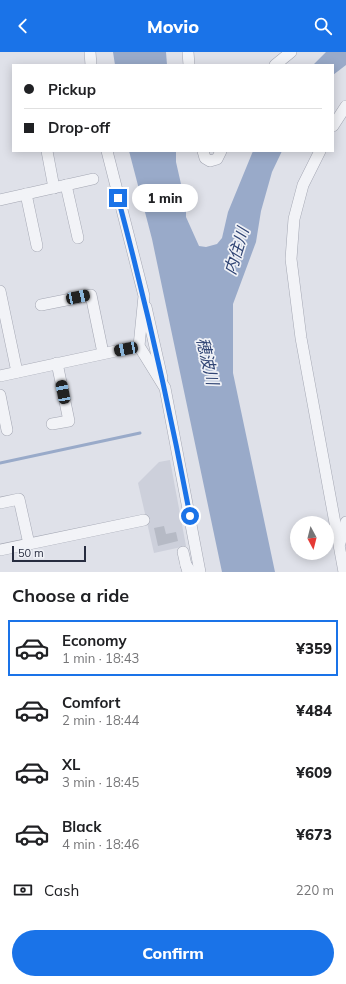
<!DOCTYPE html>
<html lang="en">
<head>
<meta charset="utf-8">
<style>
  :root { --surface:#fff; --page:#f2f2f2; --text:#202124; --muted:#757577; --line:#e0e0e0; --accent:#1a73e8 }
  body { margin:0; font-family:Mulish,"Noto Sans JP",sans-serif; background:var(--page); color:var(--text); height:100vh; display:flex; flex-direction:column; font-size:15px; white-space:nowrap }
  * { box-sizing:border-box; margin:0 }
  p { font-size:13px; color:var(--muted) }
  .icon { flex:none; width:22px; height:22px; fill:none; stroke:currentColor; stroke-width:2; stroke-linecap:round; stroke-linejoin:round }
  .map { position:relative; height:520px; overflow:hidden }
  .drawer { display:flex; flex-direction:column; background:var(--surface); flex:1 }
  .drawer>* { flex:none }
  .guide { position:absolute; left:12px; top:12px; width:322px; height:88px; border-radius:0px; box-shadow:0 2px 10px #0003; display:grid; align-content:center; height:88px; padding:0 12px; background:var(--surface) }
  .needle { width:26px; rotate:173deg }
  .fabs { position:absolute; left:290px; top:464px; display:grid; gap:8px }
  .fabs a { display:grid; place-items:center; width:44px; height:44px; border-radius:50%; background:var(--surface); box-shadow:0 2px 10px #0003; font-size:20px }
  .scale { position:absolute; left:12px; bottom:10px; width:74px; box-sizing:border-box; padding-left:4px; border:2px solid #282d40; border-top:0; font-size:11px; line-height:14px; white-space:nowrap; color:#282d40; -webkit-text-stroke:3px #eff1f6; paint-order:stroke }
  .end { position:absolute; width:18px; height:18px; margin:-9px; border:5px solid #1a73e8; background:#fff; box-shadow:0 0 0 2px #fff }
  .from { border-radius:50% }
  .bubble { position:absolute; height:28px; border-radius:14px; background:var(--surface); box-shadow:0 2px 10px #0003; font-size:13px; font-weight:800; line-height:28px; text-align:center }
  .car { position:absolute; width:12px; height:24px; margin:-12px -6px; border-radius:5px; box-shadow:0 0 3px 1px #0007; background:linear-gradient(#222 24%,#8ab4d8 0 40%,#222 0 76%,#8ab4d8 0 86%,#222 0) }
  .guide b { display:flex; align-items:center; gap:14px; height:38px; font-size:15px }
  .guide b+b { border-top:1px solid var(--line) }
  .guide i { width:10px; height:10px; background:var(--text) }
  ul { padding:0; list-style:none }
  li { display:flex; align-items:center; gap:12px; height:56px; margin:0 8px 6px; padding:0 4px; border:2px solid transparent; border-radius:0px }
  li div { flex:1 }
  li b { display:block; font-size:15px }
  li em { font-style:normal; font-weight:800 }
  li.selected { border-color:var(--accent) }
  li>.icon { width:36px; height:36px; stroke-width:1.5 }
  h2 { padding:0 12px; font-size:18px; line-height:48px }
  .pay { display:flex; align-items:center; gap:10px; height:44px; padding:0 12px; font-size:15px }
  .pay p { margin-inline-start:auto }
  .primary-button { display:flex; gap:8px; margin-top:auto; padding:8px 12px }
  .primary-button a { flex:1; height:46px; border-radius:24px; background:var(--accent); color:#fff; font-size:16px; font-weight:800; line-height:46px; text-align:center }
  header { display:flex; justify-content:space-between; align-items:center; height:52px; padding:0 12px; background:var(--accent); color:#fff; font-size:18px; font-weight:800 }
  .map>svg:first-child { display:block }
</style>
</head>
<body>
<header><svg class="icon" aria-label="back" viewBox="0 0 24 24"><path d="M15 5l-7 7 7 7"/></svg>Movio<svg class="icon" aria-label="search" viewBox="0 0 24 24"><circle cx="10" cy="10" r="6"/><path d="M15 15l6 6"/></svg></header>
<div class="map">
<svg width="346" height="520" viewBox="0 0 346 520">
  <rect width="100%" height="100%" fill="#dfe1e9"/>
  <!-- built -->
  <polygon fill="#cdd0db" points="170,408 186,494 154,501 138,431 159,410"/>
  <!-- water -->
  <g fill="#99aac9">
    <polygon points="113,0 166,0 167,13 115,13"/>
    <polygon points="326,0 346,0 346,13 333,23 333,13 313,13"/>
    <polygon points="129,99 176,99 176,110 186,154 186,165 199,194 206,195 217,192 222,186 228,160 253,99 282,99 272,120 261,159 256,190 233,252 233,321 275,520 222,520 152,187"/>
  </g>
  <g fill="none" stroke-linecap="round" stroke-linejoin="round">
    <!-- stream -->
    <polyline stroke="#99aac9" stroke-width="3" points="0,411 140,381"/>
  </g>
  <!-- building -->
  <polygon fill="#b6bac5" points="164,474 166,482 176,480 178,489 158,494 154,476"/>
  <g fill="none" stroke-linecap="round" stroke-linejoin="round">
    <defs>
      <g id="minor">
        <polyline points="90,0 91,13"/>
        <polyline points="188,0 189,13"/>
        <polyline points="275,13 291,0"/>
        <polyline points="333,74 346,54"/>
        <polyline points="47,99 54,136"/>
        <polyline points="107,99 144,244 139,294 165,336 200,520"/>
        <polyline points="203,99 205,106 210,109 217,107 221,99"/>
        <polyline points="320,99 303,133 294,167 291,207 301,286 344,520"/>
        <polyline points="66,133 78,186"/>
        <polyline points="26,142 37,194"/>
        <polyline points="0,148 93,127"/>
        <polyline points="0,239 17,320"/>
        <polyline points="41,253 91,243 103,301"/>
        <polyline points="146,255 162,326"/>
        <polyline points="0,324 139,294"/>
        <polyline points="0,343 7,378"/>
        <polyline points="52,372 69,369 57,311"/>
        <polyline points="0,451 19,447 29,492"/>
        <polyline points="340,491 346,470"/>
        <polyline points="0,498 144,468"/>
        <polyline points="183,500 186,513"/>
        <polyline points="188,520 186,513 191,520"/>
      </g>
    </defs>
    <!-- minor casing -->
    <use href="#minor" stroke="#a4a7b3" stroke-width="12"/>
    <!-- minor -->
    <use href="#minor" stroke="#f2f3f7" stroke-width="11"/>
  </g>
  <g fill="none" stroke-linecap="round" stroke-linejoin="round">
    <!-- route -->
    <path stroke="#1a73e8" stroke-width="5" d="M118 146C146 251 170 357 190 464"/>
  </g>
  <g text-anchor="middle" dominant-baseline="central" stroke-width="3.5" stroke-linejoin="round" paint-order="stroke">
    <!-- water labels -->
    <g font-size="16" font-style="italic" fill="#314574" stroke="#eff1f6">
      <text transform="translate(236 199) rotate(-73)">内住川</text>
      <text transform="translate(208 309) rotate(77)">穂波川</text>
    </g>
  </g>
</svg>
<div class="fabs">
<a><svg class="needle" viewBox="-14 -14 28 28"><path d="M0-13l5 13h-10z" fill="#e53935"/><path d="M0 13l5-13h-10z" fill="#757577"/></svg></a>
</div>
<div class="scale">50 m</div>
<i class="end from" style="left:190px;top:464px"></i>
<i class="end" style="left:118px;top:146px"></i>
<div class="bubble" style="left:132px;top:132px;width:66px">1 min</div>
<i class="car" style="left:78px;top:245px;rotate:78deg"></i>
<i class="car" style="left:126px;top:297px;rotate:259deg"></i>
<i class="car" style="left:63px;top:340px;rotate:349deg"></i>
<div class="guide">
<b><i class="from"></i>Pickup</b>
<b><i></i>Drop-off</b>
</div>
</div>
<section class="drawer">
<h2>Choose a ride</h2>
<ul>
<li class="selected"><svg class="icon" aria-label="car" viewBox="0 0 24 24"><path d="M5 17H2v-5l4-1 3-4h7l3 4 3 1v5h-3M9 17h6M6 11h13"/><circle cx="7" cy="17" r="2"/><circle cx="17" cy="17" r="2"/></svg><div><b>Economy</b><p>1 min · 18:43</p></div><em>¥359</em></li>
<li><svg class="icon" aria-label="car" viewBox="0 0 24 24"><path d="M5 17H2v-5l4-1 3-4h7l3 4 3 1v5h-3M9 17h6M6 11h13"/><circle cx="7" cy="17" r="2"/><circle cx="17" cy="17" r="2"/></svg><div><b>Comfort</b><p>2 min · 18:44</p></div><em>¥484</em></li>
<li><svg class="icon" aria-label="car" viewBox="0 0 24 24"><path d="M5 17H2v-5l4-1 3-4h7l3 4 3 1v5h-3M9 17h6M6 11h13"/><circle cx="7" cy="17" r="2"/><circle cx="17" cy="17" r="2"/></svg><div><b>XL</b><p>3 min · 18:45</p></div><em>¥609</em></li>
<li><svg class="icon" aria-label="car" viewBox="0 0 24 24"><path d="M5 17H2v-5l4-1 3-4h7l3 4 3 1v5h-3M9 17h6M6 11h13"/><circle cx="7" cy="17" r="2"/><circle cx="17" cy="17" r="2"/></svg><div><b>Black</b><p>4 min · 18:46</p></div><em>¥673</em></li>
</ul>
<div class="pay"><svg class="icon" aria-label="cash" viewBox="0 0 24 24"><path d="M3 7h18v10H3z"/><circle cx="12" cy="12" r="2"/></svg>Cash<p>220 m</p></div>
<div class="primary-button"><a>Confirm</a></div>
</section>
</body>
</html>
